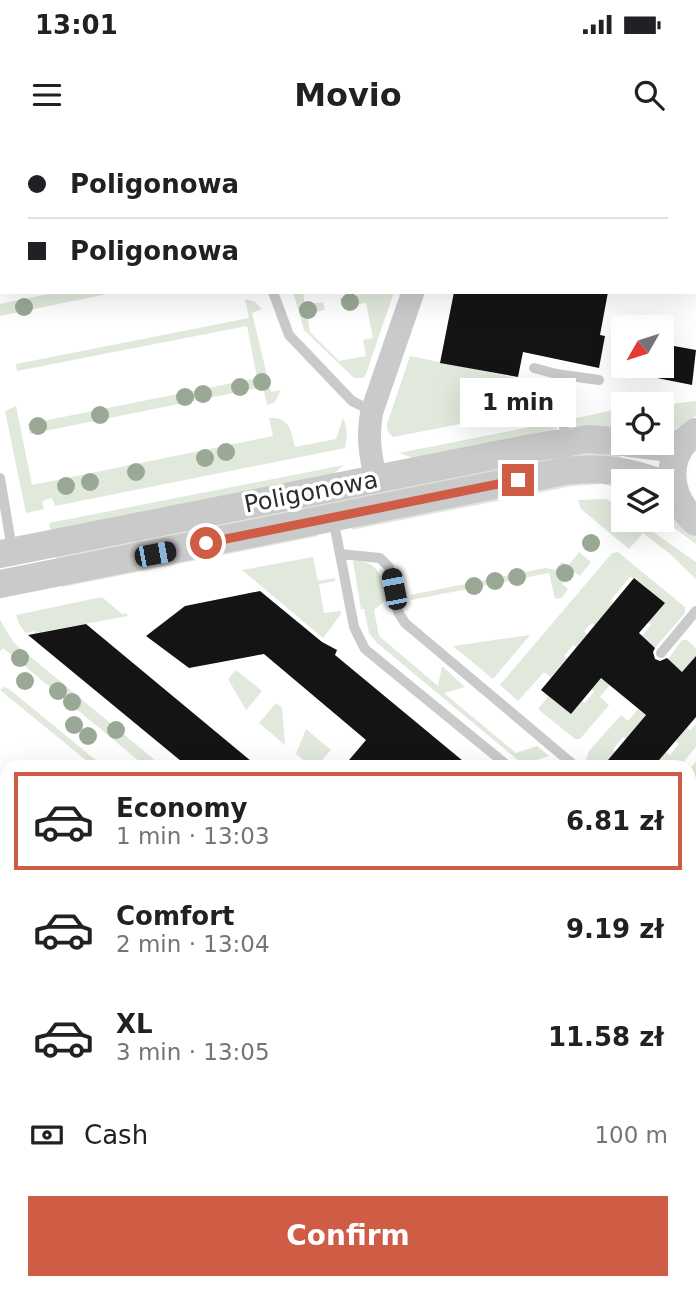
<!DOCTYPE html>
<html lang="en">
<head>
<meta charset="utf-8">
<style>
  :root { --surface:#fff; --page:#f2f2f2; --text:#202124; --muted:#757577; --line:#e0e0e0; --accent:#cf5c44 }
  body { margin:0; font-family:"DejaVu Sans",sans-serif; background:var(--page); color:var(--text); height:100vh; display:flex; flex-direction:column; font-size:26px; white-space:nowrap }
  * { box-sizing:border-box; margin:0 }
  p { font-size:23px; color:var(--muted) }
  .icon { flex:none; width:38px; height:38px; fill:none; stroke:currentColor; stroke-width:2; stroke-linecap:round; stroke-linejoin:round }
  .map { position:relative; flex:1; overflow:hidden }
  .drawer { position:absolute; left:0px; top:620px; width:696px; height:530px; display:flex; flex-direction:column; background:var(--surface); border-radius:21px 21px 0 0; box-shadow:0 7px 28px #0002 }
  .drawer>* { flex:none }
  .top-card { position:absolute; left:0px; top:0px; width:696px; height:154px; box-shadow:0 7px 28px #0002; display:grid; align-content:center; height:154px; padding:0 28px; background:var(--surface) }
  .needle { width:46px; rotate:231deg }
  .controls { position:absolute; left:611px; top:175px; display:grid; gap:14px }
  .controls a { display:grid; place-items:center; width:63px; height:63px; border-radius:0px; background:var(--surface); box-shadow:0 7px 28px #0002; font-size:35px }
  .end { position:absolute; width:32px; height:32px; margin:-16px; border:9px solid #cf5c44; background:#fff; box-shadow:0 0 0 4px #fff }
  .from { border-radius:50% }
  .bubble { position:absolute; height:49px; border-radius:0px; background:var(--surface); box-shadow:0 7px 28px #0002; font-size:23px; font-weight:600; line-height:49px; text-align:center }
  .car { position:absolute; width:21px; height:42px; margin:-21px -10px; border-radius:9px; box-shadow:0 0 5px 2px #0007; background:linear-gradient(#222 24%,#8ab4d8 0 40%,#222 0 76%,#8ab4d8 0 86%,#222 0) }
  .top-card b { display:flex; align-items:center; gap:24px; height:66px; font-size:26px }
  .top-card b+b { border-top:2px solid var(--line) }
  .top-card i { width:18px; height:18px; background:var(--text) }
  ul { padding:12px 0 0; list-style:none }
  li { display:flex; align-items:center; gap:21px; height:98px; margin:0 14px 10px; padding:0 14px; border:4px solid transparent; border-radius:0px }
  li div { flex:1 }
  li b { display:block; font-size:26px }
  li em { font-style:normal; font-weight:600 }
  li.current { border-color:var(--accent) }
  li>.icon { width:63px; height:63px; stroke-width:1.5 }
  .pay { display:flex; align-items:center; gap:18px; height:77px; padding:0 28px; font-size:26px }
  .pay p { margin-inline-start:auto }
  .primary-button { display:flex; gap:14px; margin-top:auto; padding:14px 28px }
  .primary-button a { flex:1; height:80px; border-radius:0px; background:var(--accent); color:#fff; font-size:28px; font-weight:600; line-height:80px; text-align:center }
  .status { display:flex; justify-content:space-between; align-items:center; height:49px; padding:0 35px; background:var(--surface); direction:ltr }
  .status svg { height:19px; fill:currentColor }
  header { display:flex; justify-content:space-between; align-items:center; height:91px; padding:0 28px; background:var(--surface); font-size:32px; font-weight:600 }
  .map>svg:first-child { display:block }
</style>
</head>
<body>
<div class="status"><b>13:01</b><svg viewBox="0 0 49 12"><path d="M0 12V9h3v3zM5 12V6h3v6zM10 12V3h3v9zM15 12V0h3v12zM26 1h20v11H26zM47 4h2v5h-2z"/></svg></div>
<header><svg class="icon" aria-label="menu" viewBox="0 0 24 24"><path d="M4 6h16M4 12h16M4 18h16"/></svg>Movio<svg class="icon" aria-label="search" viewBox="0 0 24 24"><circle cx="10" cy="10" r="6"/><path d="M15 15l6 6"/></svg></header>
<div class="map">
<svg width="696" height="1149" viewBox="0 0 696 1149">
  <rect width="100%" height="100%" fill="#fff"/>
  <!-- green -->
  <g fill="#e0e9dc">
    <polygon points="57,152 117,152 0,176 0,164"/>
    <polygon points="293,152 303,152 305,165 323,162 325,170 307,174 310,192 339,221 366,216 363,200 373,198 366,163 342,167 340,158 372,152 394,152 366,234 363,238 354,238 304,190"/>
    <polygon points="245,159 255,162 262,169 252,173 271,252 281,250 275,262 267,265 263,247 30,294 28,284 257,238 247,186 17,231 16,224 249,178"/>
    <polygon points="410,216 546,244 542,268 393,297 388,292 387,284"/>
    <polygon points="696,261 696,276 675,290 662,295 662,265"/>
    <path d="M16 266 32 345 273 296 269 278C290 277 291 290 295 307L336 299 343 278C348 288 347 298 345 308L55 366 52 358 42 361 44 369 26 373 5 271Z"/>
    <polygon points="623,268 623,289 575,288 569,283 572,279"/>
    <polygon points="556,282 558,286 555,291 413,318 399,313"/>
    <polygon points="621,312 620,320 57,422 55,414 562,313"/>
    <polygon points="344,325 333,334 51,392 49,383"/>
    <polygon points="615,342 615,347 602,344 573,346 351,390 355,386 568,343"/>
    <polygon points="607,359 623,370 623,380 636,380 696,422 696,439 669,413 643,393 629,409 581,369 578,360"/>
    <polygon points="662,362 678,384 696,397 696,404 662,379"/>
    <polygon points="314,394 319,396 62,447 62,444"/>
    <polygon points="579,412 591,422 580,436 573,431 562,444 568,449 562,458 555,459 549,433 411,460 410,455 545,428 555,430 562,422 568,426"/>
    <polygon points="618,412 685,467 685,473 655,508 641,497 651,485 648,482 665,463 635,438 630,437 610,461 613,464 595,485 592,483 584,491 587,494 577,507 573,505 564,516 567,519 551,537 544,532 518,561 500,545 612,413"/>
    <polygon points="313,417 318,441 335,438 335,441 319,444 324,473 341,471 341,474 323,498 242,430"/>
    <path d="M353 421C379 420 383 438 387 459L374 470 379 496 438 546 442 526 465 547 444 553 516 613 537 606 549 616 528 623 531 626H525L377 503 369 493 364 469H361Z"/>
    <polygon points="102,457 122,474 126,473 128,476 35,493 35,491 26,493 19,484 16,475"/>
    <polygon points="0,480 14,503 162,626 145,626 3,508 0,511"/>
    <polygon points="530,495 493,539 453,506"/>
    <polygon points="682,500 687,500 696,508 696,520 693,519 683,532 679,529 669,541 668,519"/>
    <polygon points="236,530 262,551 246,570 228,539"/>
    <polygon points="601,537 610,545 600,557 609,565 580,599 575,599 538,569 549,556 571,574 582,561 585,563 594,552 592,549"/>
    <polygon points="4,547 9,549 103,626 93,626 0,550"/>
    <polygon points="276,563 282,568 285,605 259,583"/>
    <polygon points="638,569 646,575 626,599 623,597 613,609 616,612 603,626 595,626 586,619 589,611 621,575 628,581"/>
    <polygon points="696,584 696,607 680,626 654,626 666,612 670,615 679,604 676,601 687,588 691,590"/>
    <polygon points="306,589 331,610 317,626 311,626 296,614"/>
    <polygon points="696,621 696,666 690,668 690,629"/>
    <polygon points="696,697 696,731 690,726 690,699"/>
    <polygon points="696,746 696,795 690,789 690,754"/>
    <polygon points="690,949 696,954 696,1004 690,998"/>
    <polygon points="696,1026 696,1076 694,1078 690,1073 690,1034"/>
    <polygon points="0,1088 7,1094 7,1124 0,1119"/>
    <polygon points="29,1143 65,1143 70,1149 37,1149"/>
    <polygon points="500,1143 539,1143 534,1149 495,1149"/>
  </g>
  <!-- building -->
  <g fill="#141414">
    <polygon points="454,152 608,152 600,195 605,196 599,228 523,212 518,237 440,223"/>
    <polygon points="663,204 696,210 692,245 657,238 659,226 662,226"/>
    <polygon points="634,438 665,463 639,493 655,508 653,512 655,519 660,521 667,518 682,532 696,516 696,577 654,626 603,626 646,575 601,538 571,574 541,550"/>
    <polygon points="260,451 322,502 337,510 335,515 469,626 344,626 366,600 264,514 189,528 146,496 185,466"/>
    <polygon points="86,484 257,626 187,626 28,495"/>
  </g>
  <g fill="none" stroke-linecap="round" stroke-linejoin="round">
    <!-- service -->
    <g stroke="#cacaca" stroke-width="10">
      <polyline points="241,0 241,2"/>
      <polyline points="0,149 2,149"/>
      <polyline points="273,152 289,195 352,261 372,271"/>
      <polyline points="534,228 556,234"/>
      <polyline points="566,300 556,234 599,240"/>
      <polyline points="0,338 12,409"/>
      <polyline points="333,378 340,414 380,418 389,427 398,472 405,483 575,626"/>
      <polyline points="340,414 354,487 365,509 508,626"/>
      <polyline points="661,513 696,471"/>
      <polyline points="690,678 696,676"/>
      <polyline points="690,824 696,829"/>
      <polyline points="311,1143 319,1149"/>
    </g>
    <!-- minor -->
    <g stroke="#cacaca" stroke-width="23">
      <polyline points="463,2 464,0"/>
      <path d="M376 339C370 315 367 296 372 271L413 152"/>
    </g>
    <!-- tertiary -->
    <g stroke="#cacaca" stroke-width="28">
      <path d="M696 292C662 314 667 358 696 382"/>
      <polyline points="629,303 663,307 684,302"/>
      <polyline points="0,414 537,307 589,299 623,302"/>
      <path d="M0 444 565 331C599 327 623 330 655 341"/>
    </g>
    <!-- primary -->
    <g stroke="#a5a5a5" stroke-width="35">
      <polyline points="0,1013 7,1019"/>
      <polyline points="0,1069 7,1075"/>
      <polyline points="89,1143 97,1149"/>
      <polyline points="157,1143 165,1149"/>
    </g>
  </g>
  <!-- trees -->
  <g fill="#9aa996">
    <circle cx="350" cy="162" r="9"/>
    <circle cx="24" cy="167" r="9"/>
    <circle cx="308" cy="170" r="9"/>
    <circle cx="262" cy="242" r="9"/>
    <circle cx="240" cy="247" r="9"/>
    <circle cx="203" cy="254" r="9"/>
    <circle cx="185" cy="257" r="9"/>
    <circle cx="100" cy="275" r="9"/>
    <circle cx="38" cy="286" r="9"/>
    <circle cx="226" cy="312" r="9"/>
    <circle cx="205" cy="318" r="9"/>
    <circle cx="136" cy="332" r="9"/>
    <circle cx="90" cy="342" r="9"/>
    <circle cx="66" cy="346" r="9"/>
    <circle cx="591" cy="403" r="9"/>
    <circle cx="565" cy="433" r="9"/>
    <circle cx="517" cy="437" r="9"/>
    <circle cx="495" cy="441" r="9"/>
    <circle cx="474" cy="446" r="9"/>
    <circle cx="20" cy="518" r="9"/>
    <circle cx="25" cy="541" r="9"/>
    <circle cx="58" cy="551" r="9"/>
    <circle cx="72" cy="562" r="9"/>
    <circle cx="74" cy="585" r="9"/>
    <circle cx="116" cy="590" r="9"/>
    <circle cx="88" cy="596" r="9"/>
  </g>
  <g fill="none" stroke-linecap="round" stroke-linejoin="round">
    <!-- route -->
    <polyline stroke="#cf5c44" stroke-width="9" points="206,403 518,340"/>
  </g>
  <g text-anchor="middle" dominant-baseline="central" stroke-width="7" stroke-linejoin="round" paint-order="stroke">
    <!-- street labels -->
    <g font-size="24" fill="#2d2d2d" stroke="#fff">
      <text transform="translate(311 352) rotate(-11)">Poligonowa</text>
    </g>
  </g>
</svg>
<div class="controls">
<a><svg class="needle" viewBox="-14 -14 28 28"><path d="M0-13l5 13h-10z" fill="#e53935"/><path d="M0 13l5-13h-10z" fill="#757577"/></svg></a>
<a><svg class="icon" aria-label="locate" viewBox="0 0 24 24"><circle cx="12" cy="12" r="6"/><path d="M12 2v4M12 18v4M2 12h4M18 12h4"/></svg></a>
<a><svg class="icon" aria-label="layers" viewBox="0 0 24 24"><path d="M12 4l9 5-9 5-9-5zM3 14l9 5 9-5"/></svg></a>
</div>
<i class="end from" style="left:206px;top:403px"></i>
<i class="end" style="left:518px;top:340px"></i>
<div class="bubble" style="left:460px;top:238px;width:116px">1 min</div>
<i class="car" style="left:155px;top:414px;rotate:79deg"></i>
<i class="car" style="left:394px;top:449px;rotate:349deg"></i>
<div class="top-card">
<b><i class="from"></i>Poligonowa</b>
<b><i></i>Poligonowa</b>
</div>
<section class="drawer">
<ul>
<li class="current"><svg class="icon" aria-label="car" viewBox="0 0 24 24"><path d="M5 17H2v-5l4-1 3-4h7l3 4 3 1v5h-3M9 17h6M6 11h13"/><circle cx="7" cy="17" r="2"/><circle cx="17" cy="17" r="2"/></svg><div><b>Economy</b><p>1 min · 13:03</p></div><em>6.81 zł</em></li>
<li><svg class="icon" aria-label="car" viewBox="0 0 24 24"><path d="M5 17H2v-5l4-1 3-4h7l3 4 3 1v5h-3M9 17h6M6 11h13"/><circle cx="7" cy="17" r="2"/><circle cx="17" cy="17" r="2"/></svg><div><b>Comfort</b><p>2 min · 13:04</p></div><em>9.19 zł</em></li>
<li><svg class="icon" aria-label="car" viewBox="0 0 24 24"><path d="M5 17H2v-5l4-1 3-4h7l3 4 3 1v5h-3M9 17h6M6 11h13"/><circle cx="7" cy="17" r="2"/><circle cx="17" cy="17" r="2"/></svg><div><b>XL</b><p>3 min · 13:05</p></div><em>11.58 zł</em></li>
</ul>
<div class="pay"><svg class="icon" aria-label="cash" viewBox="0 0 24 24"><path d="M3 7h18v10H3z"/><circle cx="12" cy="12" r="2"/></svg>Cash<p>100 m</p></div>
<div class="primary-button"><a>Confirm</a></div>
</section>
</div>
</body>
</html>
